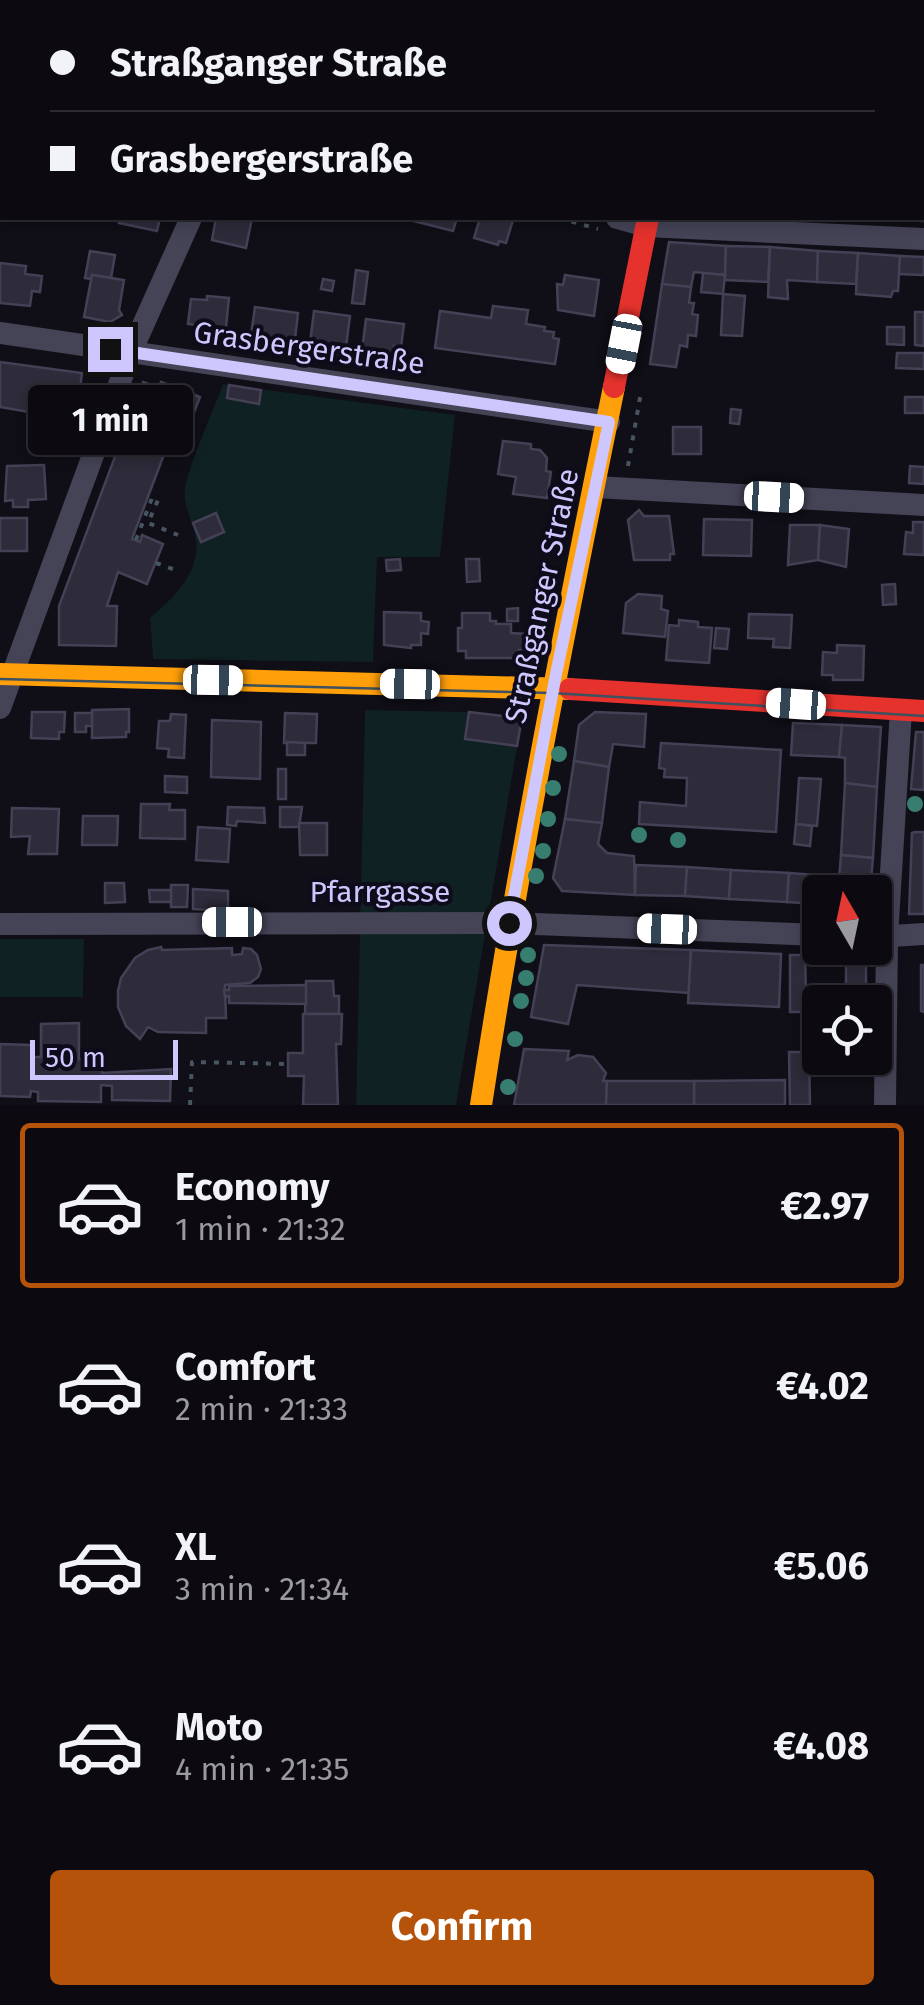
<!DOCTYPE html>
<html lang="en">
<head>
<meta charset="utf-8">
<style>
  :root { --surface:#0c0a10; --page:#1a181e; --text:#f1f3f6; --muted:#9a9a9f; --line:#2c2b30; --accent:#b45309 }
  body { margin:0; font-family:"Fira Sans",sans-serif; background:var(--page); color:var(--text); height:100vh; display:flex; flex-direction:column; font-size:38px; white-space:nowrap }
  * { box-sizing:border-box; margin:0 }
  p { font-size:32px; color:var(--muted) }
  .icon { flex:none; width:55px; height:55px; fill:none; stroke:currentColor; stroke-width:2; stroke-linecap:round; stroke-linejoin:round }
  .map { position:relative; height:1105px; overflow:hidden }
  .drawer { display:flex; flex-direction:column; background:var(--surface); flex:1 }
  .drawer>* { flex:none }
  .hud { position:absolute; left:0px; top:0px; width:925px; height:220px; box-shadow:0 5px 15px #0003,0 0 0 2px var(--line); display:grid; align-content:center; height:220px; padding:0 50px; background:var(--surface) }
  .needle { width:65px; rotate:351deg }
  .buttons { position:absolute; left:802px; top:875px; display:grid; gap:20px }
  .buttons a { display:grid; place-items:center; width:90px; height:90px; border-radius:10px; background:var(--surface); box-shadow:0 5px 15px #0003,0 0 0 2px var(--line); font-size:50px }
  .scale { position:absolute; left:30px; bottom:25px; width:148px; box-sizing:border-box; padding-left:10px; border:5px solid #cec7fd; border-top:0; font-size:28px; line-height:35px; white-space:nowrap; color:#cec7fd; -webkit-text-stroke:8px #0e0b1a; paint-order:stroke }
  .end { position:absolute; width:45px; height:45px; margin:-22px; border:12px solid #cec7fd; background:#111; box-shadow:0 0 0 5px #111 }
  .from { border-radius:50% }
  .bubble { position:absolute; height:70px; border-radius:10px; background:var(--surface); box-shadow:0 5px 15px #0003,0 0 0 2px var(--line); font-size:32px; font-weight:700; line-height:70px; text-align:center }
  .car { position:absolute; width:30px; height:60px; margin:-30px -15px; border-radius:12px; box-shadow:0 0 8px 2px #0007; background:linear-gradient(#fff 24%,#345 0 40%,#fff 0 76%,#345 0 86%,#fff 0) }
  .hud b { display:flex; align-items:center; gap:35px; height:95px; font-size:38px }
  .hud b+b { border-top:2px solid var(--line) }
  .hud i { width:25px; height:25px; background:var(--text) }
  ul { padding:18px 0 0; list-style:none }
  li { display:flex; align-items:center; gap:30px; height:165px; margin:0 20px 15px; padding:0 30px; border:5px solid transparent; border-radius:10px }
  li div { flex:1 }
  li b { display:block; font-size:38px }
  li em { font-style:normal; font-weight:700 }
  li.selected { border-color:var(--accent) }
  li>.icon { width:90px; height:90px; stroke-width:1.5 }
  .cta { display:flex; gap:20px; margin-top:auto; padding:20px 50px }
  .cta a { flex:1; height:115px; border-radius:10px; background:var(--accent); color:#fff; font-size:40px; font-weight:700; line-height:115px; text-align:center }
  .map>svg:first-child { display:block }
</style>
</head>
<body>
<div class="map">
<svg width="924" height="1105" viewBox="0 0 924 1105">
  <rect width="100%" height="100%" fill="#100e16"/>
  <!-- green -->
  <g fill="#0f2122">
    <path d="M223 384 455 415 440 557H377L373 662 153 659 150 618C173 598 199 575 196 541 194 522 182 507 185 487 193 453 211 417 223 384Z"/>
    <polygon points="365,710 469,712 522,718 456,1105 356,1105"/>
    <polygon points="0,939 84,939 83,997 0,997"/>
  </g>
  <!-- building -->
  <g fill="#2e2b3a" stroke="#444056" stroke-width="2.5">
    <polygon points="12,0 77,0 12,2"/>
    <polygon points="922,183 924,221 863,218 922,218"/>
    <polygon points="120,218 160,218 157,231 119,223"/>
    <polygon points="216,218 252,218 246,248 212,240"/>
    <polygon points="415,218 457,218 453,231 414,221"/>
    <polygon points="480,218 513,220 506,243 499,241 498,245 474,238"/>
    <polygon points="669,242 726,246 725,275 694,272 691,287 662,284"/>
    <polygon points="726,246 770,247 768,282 725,280"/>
    <polygon points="770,247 818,251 817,282 787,280 788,299 768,297"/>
    <polygon points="90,251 115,255 111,278 92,275 91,279 85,278"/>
    <polygon points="818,251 858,253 856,284 817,282"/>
    <polygon points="858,253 900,256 898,291 893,291 891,297 856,294"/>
    <polygon points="900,256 924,257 924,275 899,274"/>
    <polygon points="0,263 26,266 25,274 42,276 40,292 32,291 30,306 0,303"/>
    <polygon points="356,270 368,272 364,304 352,303"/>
    <polygon points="703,273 725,275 723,294 701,292"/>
    <polygon points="92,275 124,280 119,310 122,315 110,322 84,317"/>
    <polygon points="565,275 599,280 594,316 558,310 557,284 563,285"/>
    <polygon points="323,279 334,281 332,291 321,289"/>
    <polygon points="662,284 691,287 689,303 694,303 692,314 698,315 696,336 688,335 687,347 680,345 676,367 650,364"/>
    <polygon points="723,294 745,296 742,336 721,335"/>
    <polygon points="207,296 229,298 225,337 195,334 196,325 188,324 191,299 207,300"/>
    <polygon points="493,306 528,310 526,324 545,327 544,331 554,332 553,338 559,339 555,364 435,348 440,311 491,318"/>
    <polygon points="255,307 298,313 294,348 250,342"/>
    <polygon points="314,311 350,316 345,355 309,351"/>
    <polygon points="915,312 924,312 924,346 915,345"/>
    <polygon points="366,319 404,324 401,347 394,346 392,362 361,358"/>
    <polygon points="887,327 904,327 904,345 887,344"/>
    <polygon points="897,353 924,353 924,369 896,368"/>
    <polygon points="0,362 82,373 76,420 0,407"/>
    <polygon points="143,382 159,388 161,382 200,397 186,433 174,428 132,539 140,542 142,535 163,544 147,584 118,572 107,606 117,606 116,646 59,645 59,606"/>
    <polygon points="229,385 261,390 259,404 227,398"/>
    <rect x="905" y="397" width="19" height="16"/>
    <polygon points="731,409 741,410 739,424 730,423"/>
    <rect x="673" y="427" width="28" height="27"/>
    <polygon points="503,441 531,444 531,449 540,450 547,458 546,471 551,472 547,498 513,494 516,477 498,474"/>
    <polygon points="44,465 46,499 28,500 28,507 13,507 13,500 5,501 7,466"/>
    <polygon points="910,466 924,467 924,484 909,483"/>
    <polygon points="639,510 644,516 669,516 674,554 670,554 670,560 634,560 628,520"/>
    <polygon points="216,513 224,532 201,542 193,523"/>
    <rect x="0" y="518" width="27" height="33"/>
    <polygon points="704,519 752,520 751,556 703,555"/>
    <polygon points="913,522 924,522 924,555 904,554 906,532 913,533"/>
    <polygon points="790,525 820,525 818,560 788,565"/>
    <polygon points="820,525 849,529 846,567 818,560"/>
    <polygon points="400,559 401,570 387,571 386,560"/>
    <polygon points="466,559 479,559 480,581 467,582"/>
    <polygon points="895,584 896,604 883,605 882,585"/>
    <polygon points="638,594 662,596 661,609 668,611 665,637 623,633 626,603"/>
    <polygon points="518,608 518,621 507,621 507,609"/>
    <polygon points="384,612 421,613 421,621 429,622 428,634 421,633 421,645 411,645 411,648 384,645"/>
    <polygon points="462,613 490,613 490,621 496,621 496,624 511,624 511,633 527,634 527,650 519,650 519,658 466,658 466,651 458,651 458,628 462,628"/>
    <polygon points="749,614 792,615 790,648 773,647 774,639 748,638"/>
    <polygon points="679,620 698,622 698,627 712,628 709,663 666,660 669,625 679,626"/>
    <polygon points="716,628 729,629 727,649 714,648"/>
    <polygon points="837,645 864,646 863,680 833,680 833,675 822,675 823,652 837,653"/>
    <polygon points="129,709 129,732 126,732 126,737 92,738 92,710"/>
    <polygon points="32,712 65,712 64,732 59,732 59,739 31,738"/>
    <polygon points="469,712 522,718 517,746 465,739"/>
    <polygon points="595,712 646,714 644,747 613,744 609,767 574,761 579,725"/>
    <polygon points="75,713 92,713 92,726 86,726 86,732 75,732"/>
    <polygon points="285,713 317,714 316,743 284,743"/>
    <polygon points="171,714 186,715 184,758 168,757 169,749 157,748 159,721 170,721"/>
    <polygon points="212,720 261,722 260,779 211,777"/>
    <polygon points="793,723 842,725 839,757 791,755"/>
    <polygon points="842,725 881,727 877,787 845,783 845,758 839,757"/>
    <polygon points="916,732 924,732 924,790 911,789"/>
    <polygon points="287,742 305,743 305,755 287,755"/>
    <polygon points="661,743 781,750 776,832 639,824 640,802 686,806 687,778 664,777 665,769 659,768"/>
    <polygon points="574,761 609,767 602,823 565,819"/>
    <rect x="278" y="769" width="8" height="30"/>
    <polygon points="165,776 187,777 187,793 165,792"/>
    <polygon points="799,778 821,779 817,826 796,824"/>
    <polygon points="845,783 877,787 873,858 841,855"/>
    <polygon points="141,804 170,804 169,810 185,810 185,839 140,838"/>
    <polygon points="228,807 264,808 265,823 237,821 236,826 227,825"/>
    <polygon points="280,807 302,807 299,827 280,827"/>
    <polygon points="12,808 59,809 57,854 28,854 30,836 11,837"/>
    <polygon points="83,816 118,816 117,845 82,845"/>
    <polygon points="565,819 602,823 598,844 607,853 634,856 635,895 562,891 553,878"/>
    <polygon points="299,823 327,823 327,855 300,855"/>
    <polygon points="796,824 812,826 810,846 794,844"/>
    <polygon points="198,827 230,829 228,862 196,860"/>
    <polygon points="915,832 924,832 924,914 909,914 912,833"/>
    <polygon points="841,855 873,858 870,892 838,892"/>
    <polygon points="636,865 687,867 685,896 635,895"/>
    <polygon points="687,867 731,870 729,899 685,896"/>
    <polygon points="731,870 789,873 787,902 729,899"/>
    <polygon points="789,873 830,876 829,892 820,892 820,904 787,902"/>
    <polygon points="830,876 839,876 838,892 829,892"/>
    <polygon points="105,883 124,883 125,902 105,903"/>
    <polygon points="171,885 188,885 187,907 171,907"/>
    <polygon points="193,889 228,891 228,911 193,909"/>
    <polygon points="149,890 171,890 171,902 150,902"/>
    <polygon points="544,945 691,950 689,993 577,985 568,1024 531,1017"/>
    <polygon points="161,947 162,950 232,948 232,955 242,954 243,948 251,949 257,955 261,969 258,977 250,983 225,985 226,1018 206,1018 206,1033 158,1032 148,1027 140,1039 126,1026 118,1007 118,991 121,978 135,958 148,950"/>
    <polygon points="691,950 781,954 779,1007 688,1003"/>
    <polygon points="790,955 805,955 806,994 846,995 846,957 861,957 866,964 866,1002 820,1002 820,1012 790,1012"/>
    <polygon points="921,965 924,965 924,1012 921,1011"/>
    <polygon points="306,981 333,981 334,996 339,996 339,1014 305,1014"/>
    <polygon points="306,985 306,1004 229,1003 229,996 225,997 224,990 229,990 229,986"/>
    <polygon points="816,1012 820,1012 820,1058 856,1058 855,1072 815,1072"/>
    <polygon points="303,1014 342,1014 341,1044 336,1044 338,1105 303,1105 304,1076 288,1076 288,1053 303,1053"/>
    <polygon points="79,1023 79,1059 96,1059 96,1070 102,1069 102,1073 171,1069 170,1101 112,1100 112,1086 101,1085 101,1102 38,1101 38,1092 31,1091 30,1097 0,1096 0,1044 32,1045 32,1057 41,1057 41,1024"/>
    <polygon points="524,1049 569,1051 567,1060 578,1055 593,1057 606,1073 603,1081 607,1081 606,1105 514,1105"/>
    <polygon points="789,1052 809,1052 810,1105 790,1105"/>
    <polygon points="785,1080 785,1105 694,1105 694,1081"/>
    <polygon points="607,1081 694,1081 694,1105 606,1105"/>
  </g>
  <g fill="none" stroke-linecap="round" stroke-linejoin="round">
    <!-- path -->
    <g stroke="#475561" stroke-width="4" stroke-dasharray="5 8" stroke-linecap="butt">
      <polyline points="922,74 924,74"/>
      <polyline points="559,218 598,229"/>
      <polyline points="628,466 641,392"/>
      <polyline points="136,540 152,498 158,500 148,523 178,535"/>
      <polyline points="156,563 175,570"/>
      <polyline points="190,1105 192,1062 288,1064"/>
    </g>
    <!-- street -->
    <g stroke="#454457" stroke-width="22">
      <polyline points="286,2 287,0"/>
      <polyline points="694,2 695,0"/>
      <polyline points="0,37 2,38"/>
      <polyline points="617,218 646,226 924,239"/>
      <polyline points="0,333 609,422"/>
      <polyline points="595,487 924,505"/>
      <polyline points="0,708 131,352 191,218"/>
      <polyline points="0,924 509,923 820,935"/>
      <polyline points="875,937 924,934"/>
      <polyline points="885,1105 887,937 901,710"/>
    </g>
    <!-- slow -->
    <g stroke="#ff9f0a" stroke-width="22">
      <polyline points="0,674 570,689"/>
      <path d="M481 1105C518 864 565 626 614 387"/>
    </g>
    <!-- jam -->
    <g stroke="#e5322d" stroke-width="22">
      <polyline points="614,387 648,218"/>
      <polyline points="570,689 924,711"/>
    </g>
    <!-- tram -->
    <polyline stroke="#3e515f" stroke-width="2.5" points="0,679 552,693 924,716"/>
  </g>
  <!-- trees -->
  <g fill="#377d70">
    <circle cx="559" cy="754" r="8"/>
    <circle cx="553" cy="788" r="8"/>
    <circle cx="915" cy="804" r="8"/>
    <circle cx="548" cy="819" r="8"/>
    <circle cx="639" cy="835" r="8"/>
    <circle cx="678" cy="840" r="8"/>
    <circle cx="543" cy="851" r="8"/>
    <circle cx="536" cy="876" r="8"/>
    <circle cx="528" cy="955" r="8"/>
    <circle cx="526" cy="978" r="8"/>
    <circle cx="521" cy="1001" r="8"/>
    <circle cx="515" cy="1039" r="8"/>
    <circle cx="508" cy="1087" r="8"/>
  </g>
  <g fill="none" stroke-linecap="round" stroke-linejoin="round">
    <!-- route -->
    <polyline stroke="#cec7fd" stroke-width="12" points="110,349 609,422 556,674 509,923"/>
  </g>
  <g text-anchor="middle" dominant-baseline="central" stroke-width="8" stroke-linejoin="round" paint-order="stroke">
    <!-- street labels -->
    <g font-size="30" fill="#cec7fd" stroke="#0e0b1a">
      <text transform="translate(309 348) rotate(8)">Grasbergerstraße</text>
      <text transform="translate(542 596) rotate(-78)">Straßganger Straße</text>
      <text x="380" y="892">Pfarrgasse</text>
    </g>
  </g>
</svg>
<div class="buttons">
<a><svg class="needle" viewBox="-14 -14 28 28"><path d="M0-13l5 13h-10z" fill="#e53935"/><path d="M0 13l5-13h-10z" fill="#9a9a9f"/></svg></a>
<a><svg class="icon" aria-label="locate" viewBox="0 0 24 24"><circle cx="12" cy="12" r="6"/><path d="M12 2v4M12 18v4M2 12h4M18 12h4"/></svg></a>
</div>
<div class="scale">50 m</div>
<i class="end from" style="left:509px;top:923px"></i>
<i class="end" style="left:110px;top:349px"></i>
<div class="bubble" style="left:28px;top:385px;width:165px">1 min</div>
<i class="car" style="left:624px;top:344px;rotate:191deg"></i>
<i class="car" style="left:774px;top:497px;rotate:93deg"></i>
<i class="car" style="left:213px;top:680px;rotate:91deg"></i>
<i class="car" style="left:410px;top:684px;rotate:271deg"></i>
<i class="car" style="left:796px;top:704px;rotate:274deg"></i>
<i class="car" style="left:232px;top:922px;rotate:270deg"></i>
<i class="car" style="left:667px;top:929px;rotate:272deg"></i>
<div class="hud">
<b><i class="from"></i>Straßganger Straße</b>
<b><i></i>Grasbergerstraße</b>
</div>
</div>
<section class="drawer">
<ul>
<li class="selected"><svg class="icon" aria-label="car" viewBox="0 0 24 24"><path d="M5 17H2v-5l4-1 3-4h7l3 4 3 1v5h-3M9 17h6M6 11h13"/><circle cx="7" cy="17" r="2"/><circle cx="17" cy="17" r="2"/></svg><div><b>Economy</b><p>1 min · 21:32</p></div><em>€2.97</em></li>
<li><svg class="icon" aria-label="car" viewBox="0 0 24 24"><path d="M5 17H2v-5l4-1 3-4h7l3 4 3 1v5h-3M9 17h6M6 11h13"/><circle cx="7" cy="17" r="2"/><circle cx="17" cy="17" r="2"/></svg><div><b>Comfort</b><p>2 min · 21:33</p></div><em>€4.02</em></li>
<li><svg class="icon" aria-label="car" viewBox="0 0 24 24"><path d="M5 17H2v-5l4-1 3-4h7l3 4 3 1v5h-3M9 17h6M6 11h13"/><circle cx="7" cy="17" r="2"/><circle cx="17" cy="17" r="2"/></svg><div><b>XL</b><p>3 min · 21:34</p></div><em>€5.06</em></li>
<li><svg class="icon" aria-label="car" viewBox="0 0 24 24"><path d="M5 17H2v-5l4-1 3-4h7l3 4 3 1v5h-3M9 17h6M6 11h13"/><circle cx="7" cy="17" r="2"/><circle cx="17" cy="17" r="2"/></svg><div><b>Moto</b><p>4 min · 21:35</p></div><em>€4.08</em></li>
</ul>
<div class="cta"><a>Confirm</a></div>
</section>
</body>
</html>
